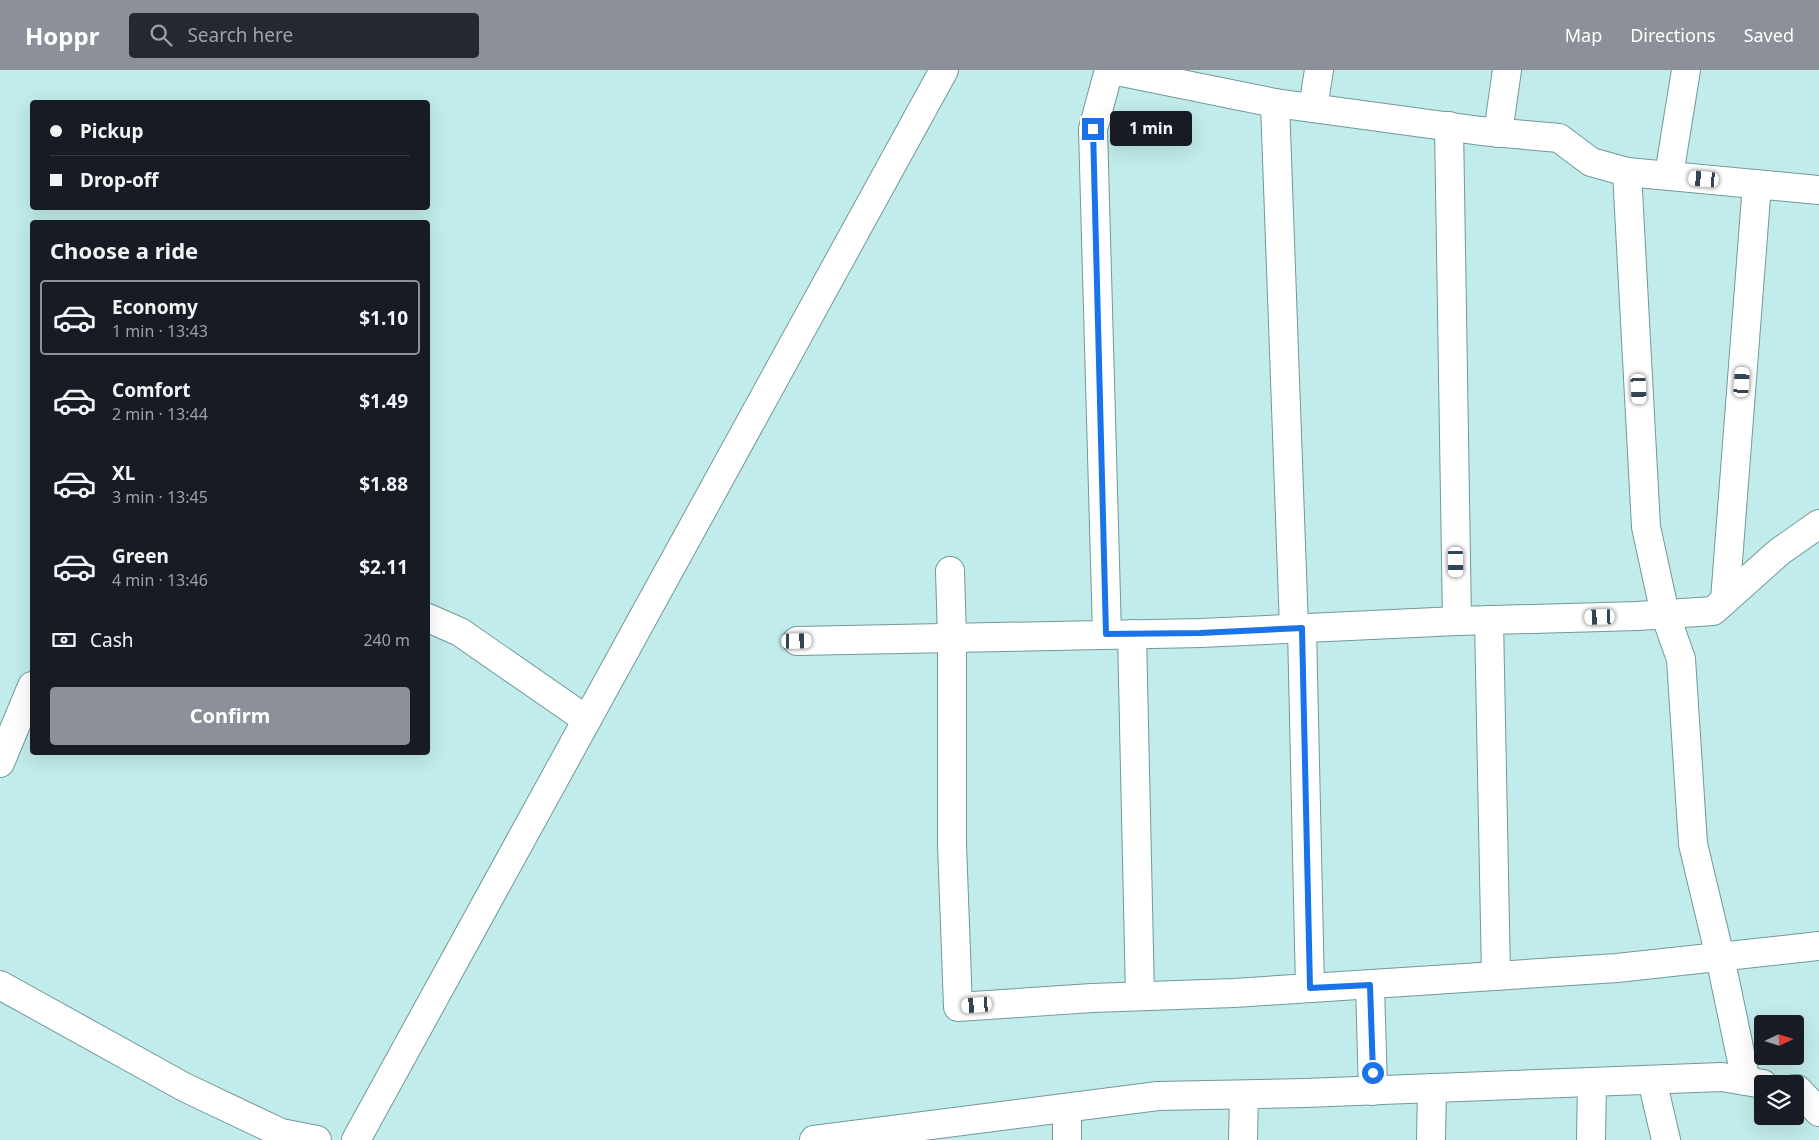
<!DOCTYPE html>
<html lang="en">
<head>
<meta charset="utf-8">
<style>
  :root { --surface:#171b24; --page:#242831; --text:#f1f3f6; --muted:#9ea1a6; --line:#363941; --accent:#8c9099 }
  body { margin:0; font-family:"Noto Sans",sans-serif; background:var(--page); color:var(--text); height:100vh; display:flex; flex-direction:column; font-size:19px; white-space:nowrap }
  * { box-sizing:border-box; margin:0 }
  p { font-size:16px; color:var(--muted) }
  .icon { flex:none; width:28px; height:28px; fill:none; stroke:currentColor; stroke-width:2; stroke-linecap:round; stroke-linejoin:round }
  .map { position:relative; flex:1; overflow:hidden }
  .panel { position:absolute; left:30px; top:150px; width:400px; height:535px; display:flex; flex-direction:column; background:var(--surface); border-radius:5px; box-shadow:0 5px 20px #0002 }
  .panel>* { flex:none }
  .top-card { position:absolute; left:30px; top:30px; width:400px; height:110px; border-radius:5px; box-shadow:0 5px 20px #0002; display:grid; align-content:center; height:110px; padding:0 20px; background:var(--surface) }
  .needle { width:32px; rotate:86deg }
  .tools { position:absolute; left:1754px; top:945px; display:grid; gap:10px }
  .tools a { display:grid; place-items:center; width:50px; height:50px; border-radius:5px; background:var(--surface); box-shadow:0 5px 20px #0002; font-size:25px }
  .end { position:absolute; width:22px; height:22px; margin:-11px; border:6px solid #1a73e8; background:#fff; box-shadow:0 0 0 2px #fff }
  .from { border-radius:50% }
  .bubble { position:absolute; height:35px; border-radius:5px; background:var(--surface); box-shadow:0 5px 20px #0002; font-size:16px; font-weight:700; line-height:35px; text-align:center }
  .car { position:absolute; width:15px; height:30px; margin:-15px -8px; border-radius:6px; box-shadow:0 0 4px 1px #0007; background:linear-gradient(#fff 24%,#345 0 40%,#fff 0 76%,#345 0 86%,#fff 0) }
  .top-card b { display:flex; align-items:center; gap:18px; height:48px; font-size:19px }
  .top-card b+b { border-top:1px solid var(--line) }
  .top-card i { width:12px; height:12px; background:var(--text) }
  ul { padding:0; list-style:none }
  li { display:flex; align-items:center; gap:15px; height:75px; margin:0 10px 8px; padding:0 10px; border:2px solid transparent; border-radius:5px }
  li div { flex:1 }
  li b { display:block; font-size:19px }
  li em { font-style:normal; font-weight:700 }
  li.active { border-color:var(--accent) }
  li>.icon { width:45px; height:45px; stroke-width:1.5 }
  h2 { padding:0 20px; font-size:22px; line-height:60px }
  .pay { display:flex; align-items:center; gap:12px; height:55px; padding:0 20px; font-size:19px }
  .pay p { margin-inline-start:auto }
  .primary-button { display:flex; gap:10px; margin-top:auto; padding:10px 20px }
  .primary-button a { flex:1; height:58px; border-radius:5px; background:var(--accent); color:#fff; font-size:20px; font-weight:700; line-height:58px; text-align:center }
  header { display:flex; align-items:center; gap:30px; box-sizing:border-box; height:70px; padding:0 25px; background:var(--accent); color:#fff }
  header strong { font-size:24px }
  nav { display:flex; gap:28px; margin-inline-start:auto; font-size:18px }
  .search { width:350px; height:45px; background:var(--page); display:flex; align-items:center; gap:12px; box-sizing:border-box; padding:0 18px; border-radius:5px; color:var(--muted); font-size:19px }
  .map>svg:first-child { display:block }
</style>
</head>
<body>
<header>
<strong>Hoppr</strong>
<div class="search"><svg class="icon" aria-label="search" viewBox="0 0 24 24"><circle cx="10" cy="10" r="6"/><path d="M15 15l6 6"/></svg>Search here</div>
<nav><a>Map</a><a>Directions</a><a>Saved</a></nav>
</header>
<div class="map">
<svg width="1819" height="1070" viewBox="0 0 1819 1070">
  <rect width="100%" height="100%" fill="#c1eceb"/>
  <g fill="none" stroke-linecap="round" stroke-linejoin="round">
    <defs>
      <g id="minor">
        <polyline points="1112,0 1275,33 1481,61 1559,68 1591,92 1627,102 1819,120"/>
        <polyline points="1275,33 1294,558"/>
        <polyline points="1313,38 1319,0"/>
        <polyline points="1449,56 1457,551"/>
        <polyline points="1498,63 1507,0"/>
        <polyline points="1627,102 1646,457 1665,544 1681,589 1693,774 1720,887 1746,1011"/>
        <polyline points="1669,105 1686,0"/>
        <polyline points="950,501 952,568 952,774 958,937 1092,928 1234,923 1617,898 1819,876"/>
        <polyline points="1725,530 1757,114"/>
        <polyline points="428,548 460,562 587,650"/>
        <polyline points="1489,550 1496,906"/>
        <polyline points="1302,558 1310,918"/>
        <polyline points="1107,564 1093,59 1109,0"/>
        <polyline points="1132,564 1140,926"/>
        <polyline points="797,571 1201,563 1457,551 1637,546 1713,541 1779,482 1819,454"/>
        <polyline points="0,693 32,616"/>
        <polyline points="0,915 184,1017 281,1063 317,1070"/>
        <polyline points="1370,915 1373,1021"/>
        <polyline points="1652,1010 1666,1070"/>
        <polyline points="1067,1070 1067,1038"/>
        <polyline points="1243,1070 1244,1025"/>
        <polyline points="1431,1070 1432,1018"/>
        <polyline points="1591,1070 1592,1012"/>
      </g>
      <g id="tertiary">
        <polyline points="1795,1019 1797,1019 1819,1042"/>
        <polyline points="356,1070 944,0"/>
        <polyline points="814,1070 1158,1026 1305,1023 1722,1007 1763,1014"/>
      </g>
    </defs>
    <!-- minor casing -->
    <use href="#minor" stroke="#719999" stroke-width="30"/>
    <!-- tertiary casing -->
    <use href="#tertiary" stroke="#719999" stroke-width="30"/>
    <!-- minor -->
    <use href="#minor" stroke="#fff" stroke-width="28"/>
    <!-- tertiary -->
    <use href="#tertiary" stroke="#fff" stroke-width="28"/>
  </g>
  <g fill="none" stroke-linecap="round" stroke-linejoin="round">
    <!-- route -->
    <polyline stroke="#1a73e8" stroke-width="6" points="1093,59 1106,564 1200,563 1302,558 1310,918 1370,915 1373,1003"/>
  </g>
</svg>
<div class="tools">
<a><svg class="needle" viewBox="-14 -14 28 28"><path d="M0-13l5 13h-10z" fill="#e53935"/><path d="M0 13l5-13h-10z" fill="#9ea1a6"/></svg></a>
<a><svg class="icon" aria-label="layers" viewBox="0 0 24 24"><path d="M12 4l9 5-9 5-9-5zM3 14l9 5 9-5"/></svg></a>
</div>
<i class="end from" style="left:1373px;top:1003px"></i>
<i class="end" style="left:1093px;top:59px"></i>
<div class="bubble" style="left:1110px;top:41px;width:82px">1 min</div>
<i class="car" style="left:1704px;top:109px;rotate:275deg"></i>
<i class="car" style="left:1742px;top:312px;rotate:4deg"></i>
<i class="car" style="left:1639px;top:319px;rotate:177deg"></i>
<i class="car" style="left:1456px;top:492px;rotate:179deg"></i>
<i class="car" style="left:1600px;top:547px;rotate:268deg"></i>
<i class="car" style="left:797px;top:571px;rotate:89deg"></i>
<i class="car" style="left:977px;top:935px;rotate:266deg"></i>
<div class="top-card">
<b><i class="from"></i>Pickup</b>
<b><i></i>Drop-off</b>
</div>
<section class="panel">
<h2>Choose a ride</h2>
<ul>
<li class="active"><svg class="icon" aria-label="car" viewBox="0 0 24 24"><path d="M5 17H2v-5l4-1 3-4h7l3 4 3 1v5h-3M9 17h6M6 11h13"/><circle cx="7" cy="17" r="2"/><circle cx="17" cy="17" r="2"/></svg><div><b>Economy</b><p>1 min · 13:43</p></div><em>$1.10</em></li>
<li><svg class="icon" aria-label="car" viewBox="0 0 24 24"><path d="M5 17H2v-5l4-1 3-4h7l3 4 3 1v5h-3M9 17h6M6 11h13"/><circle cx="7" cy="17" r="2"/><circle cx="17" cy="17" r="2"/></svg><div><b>Comfort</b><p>2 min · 13:44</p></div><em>$1.49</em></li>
<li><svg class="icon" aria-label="car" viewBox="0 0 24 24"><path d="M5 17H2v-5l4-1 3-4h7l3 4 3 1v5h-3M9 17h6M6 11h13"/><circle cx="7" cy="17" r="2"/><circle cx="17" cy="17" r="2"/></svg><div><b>XL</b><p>3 min · 13:45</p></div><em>$1.88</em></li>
<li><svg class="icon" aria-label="car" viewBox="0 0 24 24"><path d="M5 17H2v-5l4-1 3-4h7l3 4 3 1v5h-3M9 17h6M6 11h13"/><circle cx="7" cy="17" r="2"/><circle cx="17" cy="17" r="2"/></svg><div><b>Green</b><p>4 min · 13:46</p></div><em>$2.11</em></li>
</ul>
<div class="pay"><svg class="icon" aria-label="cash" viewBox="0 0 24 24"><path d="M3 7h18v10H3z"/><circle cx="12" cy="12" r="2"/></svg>Cash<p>240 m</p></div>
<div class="primary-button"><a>Confirm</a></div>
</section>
</div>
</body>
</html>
